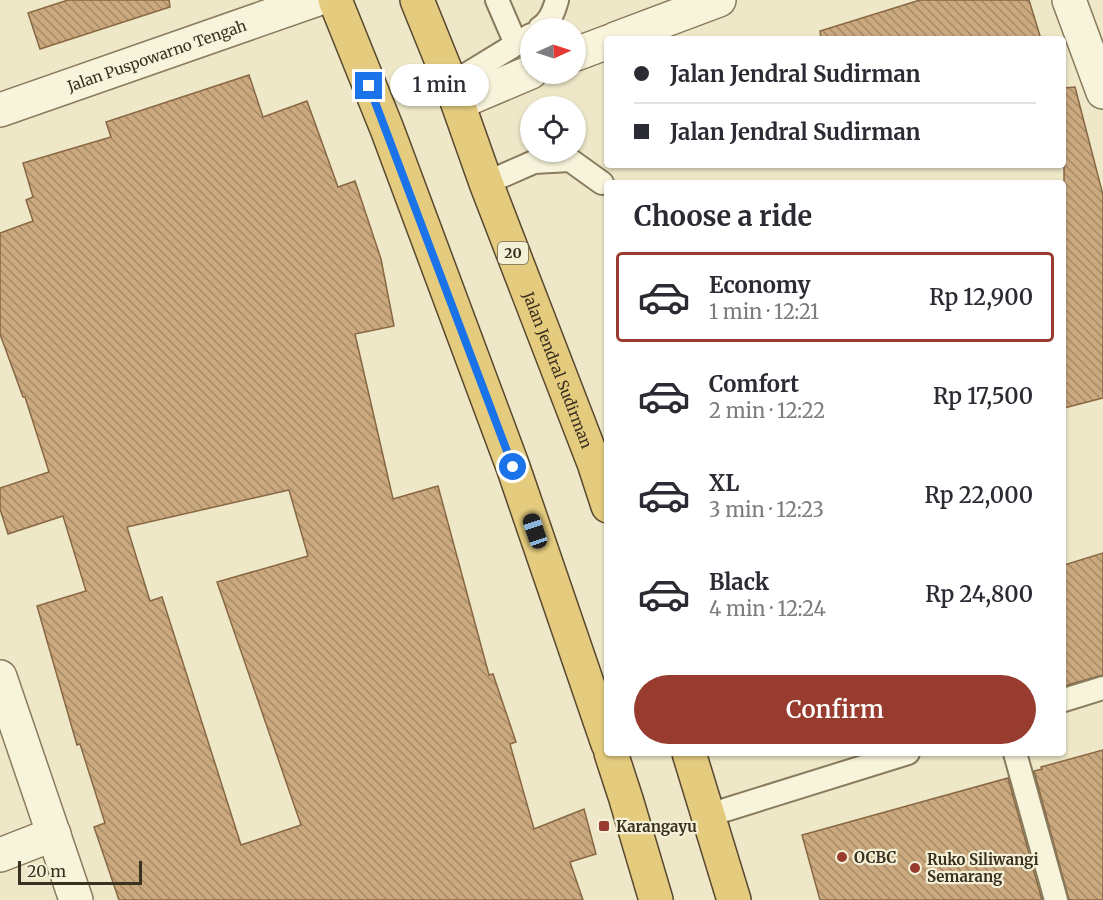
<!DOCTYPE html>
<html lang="en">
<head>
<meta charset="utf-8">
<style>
  :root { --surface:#fff; --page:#f2f2f3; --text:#2b2b33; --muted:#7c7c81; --line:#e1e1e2; --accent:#973c2e }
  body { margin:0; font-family:Merriweather,serif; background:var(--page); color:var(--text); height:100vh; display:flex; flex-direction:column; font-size:22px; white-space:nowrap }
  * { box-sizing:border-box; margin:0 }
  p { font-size:20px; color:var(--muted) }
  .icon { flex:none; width:33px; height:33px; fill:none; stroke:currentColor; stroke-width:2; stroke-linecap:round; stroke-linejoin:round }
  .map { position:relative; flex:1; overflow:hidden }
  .details { position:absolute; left:604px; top:180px; width:462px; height:576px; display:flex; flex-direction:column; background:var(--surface); border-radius:6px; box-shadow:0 2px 4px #0004 }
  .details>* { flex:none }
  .guide { position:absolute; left:604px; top:36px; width:462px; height:132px; border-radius:6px; box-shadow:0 2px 4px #0004; display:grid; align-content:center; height:132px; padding:0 30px; background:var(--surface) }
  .needle { width:39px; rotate:87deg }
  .tools { position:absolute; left:520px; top:18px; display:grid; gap:12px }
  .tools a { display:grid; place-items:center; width:66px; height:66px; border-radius:50%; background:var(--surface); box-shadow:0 2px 4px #0004; font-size:30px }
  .scale { position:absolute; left:18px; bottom:15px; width:124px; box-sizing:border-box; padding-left:6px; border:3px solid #3a3020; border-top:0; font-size:16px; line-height:21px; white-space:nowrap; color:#3a3020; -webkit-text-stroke:4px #f5f1d7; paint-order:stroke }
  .end { position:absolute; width:27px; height:27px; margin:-14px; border:8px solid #1a73e8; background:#fff; box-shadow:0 0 0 3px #fff }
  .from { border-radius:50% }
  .bubble { position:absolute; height:42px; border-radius:21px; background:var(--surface); box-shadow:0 2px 4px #0004; font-size:20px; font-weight:600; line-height:42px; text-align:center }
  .car { position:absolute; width:18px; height:36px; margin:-18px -9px; border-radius:8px; box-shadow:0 0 4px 2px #0007; background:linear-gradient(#222 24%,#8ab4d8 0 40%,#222 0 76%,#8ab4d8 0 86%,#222 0) }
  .guide b { display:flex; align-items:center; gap:21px; height:57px; font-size:22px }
  .guide b+b { border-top:2px solid var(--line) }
  .guide i { width:15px; height:15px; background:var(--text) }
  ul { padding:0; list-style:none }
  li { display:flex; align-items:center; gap:18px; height:90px; margin:0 12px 9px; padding:0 18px; border:3px solid transparent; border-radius:6px }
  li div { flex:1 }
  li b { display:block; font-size:22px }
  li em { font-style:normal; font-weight:600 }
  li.current { border-color:var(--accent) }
  li>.icon { width:54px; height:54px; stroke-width:1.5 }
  h2 { padding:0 30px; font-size:27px; line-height:72px }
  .primary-button { display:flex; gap:12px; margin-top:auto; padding:12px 30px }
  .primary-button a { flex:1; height:69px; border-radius:36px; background:var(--accent); color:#fff; font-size:24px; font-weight:600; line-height:69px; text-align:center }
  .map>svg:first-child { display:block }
</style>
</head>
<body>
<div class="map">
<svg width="1103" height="900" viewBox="0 0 1103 900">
  <defs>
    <pattern id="building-back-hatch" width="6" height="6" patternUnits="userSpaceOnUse" patternTransform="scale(1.5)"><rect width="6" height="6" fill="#cba97f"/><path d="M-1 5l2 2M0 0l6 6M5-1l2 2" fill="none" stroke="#a68a68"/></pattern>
  </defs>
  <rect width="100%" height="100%" fill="#eee8c8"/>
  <!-- building -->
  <g fill="url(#building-back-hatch)" stroke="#886843" stroke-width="1.5" fill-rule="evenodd">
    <polygon points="68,0 169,0 170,7 40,49 28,13"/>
    <polygon points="920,0 1029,0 1041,39 821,39 820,31"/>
    <path d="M249 75 263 117 307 101 338 187 355 181 381 259 394 326 355 334 393 499 438 486 489 675 493 674 516 742 510 744 534 829 584 809 596 854 570 862 583 900H119L94 827 105 823 80 744 77 745 37 606 86 591 63 516 8 534 0 509V488L49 472 25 397H23L0 334V233L33 221 26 200 33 197 23 163 111 137 106 122ZM289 490 308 556 217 582 301 825 241 845 162 597 150 601 127 527Z"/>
    <polygon points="1075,87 1103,195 1103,398 1064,408 1064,88"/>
    <polygon points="1103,553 1103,675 1064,686 1064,565"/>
    <polygon points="1103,750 1103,900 1069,900 1034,771 1042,769 1041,767"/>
    <polygon points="1008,778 1042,900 820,900 802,835"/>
  </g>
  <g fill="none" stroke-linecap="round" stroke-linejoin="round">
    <defs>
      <g id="service">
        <polyline points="497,0 516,44"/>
        <path d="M540 28C550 22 554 11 557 0"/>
        <polyline points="451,84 531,35"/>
        <polyline points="486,183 534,162 570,160 602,183"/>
        <polyline points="1064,700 1103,688"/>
        <polyline points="1015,753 1056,900"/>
        <polyline points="709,815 908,753"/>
      </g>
      <g id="minor">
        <polyline points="1069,0 1103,92"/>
        <polyline points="615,39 719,0"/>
        <polyline points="576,54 608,42"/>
        <polyline points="458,103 531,72"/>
        <path id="s1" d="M0 110 315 0"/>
        <polyline points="0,677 76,900"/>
        <polyline points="0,855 54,834"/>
      </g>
      <g id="trunk">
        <polyline points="335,0 387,129 513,467 608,744"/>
        <path id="s2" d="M417 0 451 84 486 183 594 463 608 506"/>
        <polyline points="611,753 626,799 656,900"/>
        <polyline points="689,753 734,900"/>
      </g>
    </defs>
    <!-- service casing -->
    <use href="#service" stroke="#897b5d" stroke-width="26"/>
    <!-- minor casing -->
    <use href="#minor" stroke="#897b5d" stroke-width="36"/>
    <!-- trunk casing -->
    <use href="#trunk" stroke="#584831" stroke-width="36"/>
    <!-- service -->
    <use href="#service" stroke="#f8f4db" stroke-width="22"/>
    <!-- minor -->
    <use href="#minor" stroke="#f8f4db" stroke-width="33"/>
    <!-- trunk -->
    <use href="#trunk" stroke="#e4cb7e" stroke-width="33"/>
  </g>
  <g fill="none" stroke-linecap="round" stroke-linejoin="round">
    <!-- route -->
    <polyline stroke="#1a73e8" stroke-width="8" points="369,86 513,467"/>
  </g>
  <!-- markers -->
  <g fill="#973c2e" stroke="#f5f1d7" stroke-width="2">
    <rect x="598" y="820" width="12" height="12" rx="3"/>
    <circle cx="842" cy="857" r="6"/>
    <circle cx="915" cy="868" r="6"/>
  </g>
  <g text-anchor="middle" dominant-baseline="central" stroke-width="4.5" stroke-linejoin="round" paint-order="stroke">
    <!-- shield labels -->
    <rect fill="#f5f1d7" stroke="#726a57" stroke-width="1.5" x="498" y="242" width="30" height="22" rx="4.5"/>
    <g font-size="14" font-weight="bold" fill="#3a3020">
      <text x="513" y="253">20</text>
    </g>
    <!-- street labels -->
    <g font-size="15" fill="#3a3020" stroke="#f5f1d7">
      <text stroke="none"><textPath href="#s1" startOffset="166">Jalan Puspowarno Tengah</textPath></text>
      <text stroke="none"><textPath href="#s2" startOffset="396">Jalan Jendral Sudirman</textPath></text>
    </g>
    <!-- poi labels -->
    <g font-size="15" font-weight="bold" fill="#3a3020" stroke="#f5f1d7" text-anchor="start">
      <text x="616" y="826">Karangayu</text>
      <text x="854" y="857">OCBC</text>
      <text x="927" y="859">Ruko Siliwangi<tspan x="927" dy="17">Semarang</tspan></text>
    </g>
  </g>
</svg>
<div class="tools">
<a><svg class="needle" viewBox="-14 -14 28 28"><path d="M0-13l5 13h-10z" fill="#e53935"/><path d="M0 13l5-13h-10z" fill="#7c7c81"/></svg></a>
<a><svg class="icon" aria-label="locate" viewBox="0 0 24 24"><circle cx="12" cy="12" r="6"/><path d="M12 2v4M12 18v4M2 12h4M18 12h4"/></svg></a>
</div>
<div class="scale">20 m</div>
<i class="end from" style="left:513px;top:467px"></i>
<i class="end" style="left:369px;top:86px"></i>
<div class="bubble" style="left:390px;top:64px;width:99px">1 min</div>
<i class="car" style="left:535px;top:531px;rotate:341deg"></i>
<div class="guide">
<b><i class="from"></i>Jalan Jendral Sudirman</b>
<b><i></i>Jalan Jendral Sudirman</b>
</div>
<section class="details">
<h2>Choose a ride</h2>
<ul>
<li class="current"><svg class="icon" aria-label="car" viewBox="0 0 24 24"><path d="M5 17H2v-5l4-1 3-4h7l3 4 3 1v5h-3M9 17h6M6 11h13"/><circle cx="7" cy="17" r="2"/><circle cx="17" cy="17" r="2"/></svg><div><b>Economy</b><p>1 min · 12:21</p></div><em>Rp 12,900</em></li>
<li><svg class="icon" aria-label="car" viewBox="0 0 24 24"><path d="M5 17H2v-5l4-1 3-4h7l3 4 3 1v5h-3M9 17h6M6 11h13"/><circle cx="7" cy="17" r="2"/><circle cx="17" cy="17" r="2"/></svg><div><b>Comfort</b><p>2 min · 12:22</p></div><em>Rp 17,500</em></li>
<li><svg class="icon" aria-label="car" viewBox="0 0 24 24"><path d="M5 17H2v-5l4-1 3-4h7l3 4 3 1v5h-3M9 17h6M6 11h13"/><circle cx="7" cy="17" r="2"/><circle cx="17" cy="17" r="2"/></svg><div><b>XL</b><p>3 min · 12:23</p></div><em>Rp 22,000</em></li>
<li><svg class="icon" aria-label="car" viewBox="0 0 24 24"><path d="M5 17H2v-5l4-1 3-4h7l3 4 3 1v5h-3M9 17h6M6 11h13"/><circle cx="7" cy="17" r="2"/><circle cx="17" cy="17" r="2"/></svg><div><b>Black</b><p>4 min · 12:24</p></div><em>Rp 24,800</em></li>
</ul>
<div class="primary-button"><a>Confirm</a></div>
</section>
</div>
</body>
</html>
